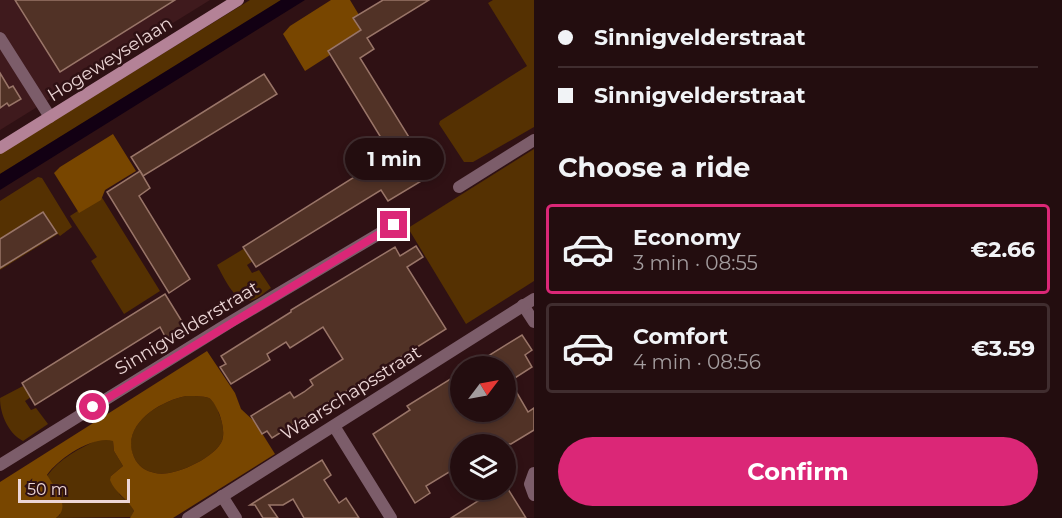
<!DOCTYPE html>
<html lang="en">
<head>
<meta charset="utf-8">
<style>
  :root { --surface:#230d0f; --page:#2b1618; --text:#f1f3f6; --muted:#a39c9e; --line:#402d2f; --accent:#db2777 }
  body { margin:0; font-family:Montserrat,sans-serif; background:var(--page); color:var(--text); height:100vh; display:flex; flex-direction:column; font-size:22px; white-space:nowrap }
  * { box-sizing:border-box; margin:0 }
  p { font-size:20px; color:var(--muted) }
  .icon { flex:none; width:33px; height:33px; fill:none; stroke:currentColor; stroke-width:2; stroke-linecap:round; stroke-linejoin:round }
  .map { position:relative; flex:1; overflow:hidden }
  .details { display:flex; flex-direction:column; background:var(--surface); width:528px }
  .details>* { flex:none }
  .banner { display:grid; align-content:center; height:132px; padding:0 24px; background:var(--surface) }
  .needle { width:39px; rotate:58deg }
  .tools { position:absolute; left:450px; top:356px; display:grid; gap:12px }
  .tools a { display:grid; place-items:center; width:66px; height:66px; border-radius:50%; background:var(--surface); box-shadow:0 3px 9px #0003,0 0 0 2px var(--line); font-size:30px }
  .scale { position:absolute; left:18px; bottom:15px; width:112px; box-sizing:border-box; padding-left:6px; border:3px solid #ecd6d6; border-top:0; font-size:16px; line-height:21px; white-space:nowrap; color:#ecd6d6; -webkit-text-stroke:4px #2f1114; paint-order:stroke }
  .end { position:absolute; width:27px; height:27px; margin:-14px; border:8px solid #db2777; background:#fff; box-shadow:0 0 0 3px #fff }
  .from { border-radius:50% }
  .bubble { position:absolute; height:42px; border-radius:21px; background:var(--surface); box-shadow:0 3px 9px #0003,0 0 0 2px var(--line); font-size:20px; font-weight:700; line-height:42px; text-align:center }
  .banner b { display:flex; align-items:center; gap:21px; height:57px; font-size:22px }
  .banner b+b { border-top:2px solid var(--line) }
  .banner i { width:15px; height:15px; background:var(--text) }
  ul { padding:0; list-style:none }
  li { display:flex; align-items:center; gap:18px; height:90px; margin:0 12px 9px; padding:0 12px; border:3px solid var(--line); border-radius:6px }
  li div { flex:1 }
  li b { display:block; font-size:22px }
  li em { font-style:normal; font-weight:700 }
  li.on { border-color:var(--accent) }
  li>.icon { width:54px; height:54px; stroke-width:1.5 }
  h2 { padding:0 24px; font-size:27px; line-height:72px }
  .cta { display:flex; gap:12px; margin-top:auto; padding:12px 24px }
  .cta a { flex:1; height:69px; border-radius:36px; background:var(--accent); color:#fff; font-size:24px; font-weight:700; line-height:69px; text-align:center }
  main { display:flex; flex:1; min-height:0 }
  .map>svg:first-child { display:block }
</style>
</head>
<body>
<main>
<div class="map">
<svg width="534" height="518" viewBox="0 0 534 518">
  <rect width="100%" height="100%" fill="#2f1114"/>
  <!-- built -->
  <polygon fill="#3f1a1d" points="0,0 210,0 0,130"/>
  <!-- green -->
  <g fill="#553102">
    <polygon points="250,0 281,0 0,174 0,154"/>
    <polygon points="493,0 534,0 534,127 473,162 464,162 439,124 440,121 527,66 488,3"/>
    <polygon points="534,149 534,281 466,324 408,228"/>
    <polygon points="38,177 42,178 72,227 60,236 58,234 0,270 0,201"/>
    <polygon points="101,196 160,291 124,314 91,261 97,257 70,216"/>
    <path d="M245 248 253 261 247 265 252 273 259 270 271 288C265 292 257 300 249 301 235 303 223 276 217 265Z"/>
    <path d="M23 386 31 397 25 401 31 410 36 408 48 424 23 441C8 433 0 414 0 398Z"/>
    <path d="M186 396C193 396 203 396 209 398 213 400 218 409 219 414 222 421 225 432 222 441 215 458 172 478 155 473 145 471 138 466 134 457 120 425 160 401 186 396Z"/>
    <path d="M99 439 113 440 114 451 123 466 111 476 120 495 130 504 134 511 131 517 56 518 60 515 47 476C60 458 79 449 99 439Z"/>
  </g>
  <!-- forest -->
  <g fill="#784600" fill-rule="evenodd">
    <polygon points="331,0 350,0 359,15 362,29 328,51 330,55 305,71 283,34 290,26"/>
    <polygon points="113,134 136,171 105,190 101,200 79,213 54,173 60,167"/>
    <path d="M207 351 235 393 241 409 255 422 275 454 173 518H130L134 511C128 499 115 493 110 480L111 476 123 466 114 451 113 441C93 435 58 459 47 475 54 487 72 506 56 518H0V482ZM186 396C193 396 203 396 209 398 213 400 217 409 219 413 222 421 225 432 222 441 215 458 172 478 155 473 145 471 138 466 134 457 120 425 160 401 186 396Z"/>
  </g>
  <!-- water -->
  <polygon fill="#120013" points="281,0 305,0 0,190 0,174"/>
  <!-- building -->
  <g fill="#513226" stroke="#997568" stroke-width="1.5">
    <polygon points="15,0 175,0 60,72"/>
    <polygon points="383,0 429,0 367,38 374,49 360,58 412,142 408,145 428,177 388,201 381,190 256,267 243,247 391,154 328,51 361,30 353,18"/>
    <polygon points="0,73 9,88 13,86 21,99 9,106 7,103 0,108"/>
    <polygon points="264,74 277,94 143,176 131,157"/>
    <polygon points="140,171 150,188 139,196 190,279 169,293 107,192"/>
    <polygon points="43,212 57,233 0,268 0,239"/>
    <polygon points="416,246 423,257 407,267 446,329 272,438 267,431 262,434 251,416 290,392 294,398 304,392 313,385 310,380 343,359 323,327 290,348 286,342 267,354 270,360 231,384 220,367 226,364 221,356 291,312 291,310 395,247 400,256"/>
    <polygon points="165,294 186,328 167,340 160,327 35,405 22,383"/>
    <polygon points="522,335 532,350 525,355 532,367 510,381 528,412 534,408 534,430 511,444 460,444 460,491 449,472 426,486 430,493 415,503 373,434 410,410 407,406 460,373 460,411 506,411 506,366 472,366"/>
    <polygon points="322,460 331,475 324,480 339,503 346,498 359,518 304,518 293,499 283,505 269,505 278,518 263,518 255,505 250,505"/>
    <polygon points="486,489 508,489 526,518 451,518 489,494"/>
  </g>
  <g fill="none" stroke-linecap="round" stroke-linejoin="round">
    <!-- street -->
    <g stroke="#7c5d6a" stroke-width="12">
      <polyline points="0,38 50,117"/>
      <polyline points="459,187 534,140"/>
      <polyline points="523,305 534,322"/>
      <polyline points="334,426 391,518"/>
      <polyline points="0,465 232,321 394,225"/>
      <polyline points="534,473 530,484 534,495"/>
      <polyline points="222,496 236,518"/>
      <polyline points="188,518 534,299"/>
    </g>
    <!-- secondary -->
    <polyline stroke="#b48297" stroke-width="12" points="0,148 238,0"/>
  </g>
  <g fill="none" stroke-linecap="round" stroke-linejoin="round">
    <!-- route -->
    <polyline stroke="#db2777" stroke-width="8" points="93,407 394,225"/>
  </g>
  <g text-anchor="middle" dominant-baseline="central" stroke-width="5" stroke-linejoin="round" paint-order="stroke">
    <!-- street labels -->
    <g font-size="18" fill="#ecd6d6" stroke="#2f1114">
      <text transform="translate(110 59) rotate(-32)">Hogeweyselaan</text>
      <text transform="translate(187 328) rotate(-31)">Sinnigvelderstraat</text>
      <text transform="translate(351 393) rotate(-32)">Waarschapsstraat</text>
    </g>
  </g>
</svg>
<div class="tools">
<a><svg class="needle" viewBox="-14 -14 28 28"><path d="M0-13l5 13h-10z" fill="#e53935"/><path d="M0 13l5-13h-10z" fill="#a39c9e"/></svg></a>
<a><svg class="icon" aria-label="layers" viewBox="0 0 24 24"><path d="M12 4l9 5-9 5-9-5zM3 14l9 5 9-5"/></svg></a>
</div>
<div class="scale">50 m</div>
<i class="end from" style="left:93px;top:407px"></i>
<i class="end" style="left:394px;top:225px"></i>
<div class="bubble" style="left:345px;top:138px;width:99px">1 min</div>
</div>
<section class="details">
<div class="banner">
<b><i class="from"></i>Sinnigvelderstraat</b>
<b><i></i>Sinnigvelderstraat</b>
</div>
<h2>Choose a ride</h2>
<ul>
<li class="on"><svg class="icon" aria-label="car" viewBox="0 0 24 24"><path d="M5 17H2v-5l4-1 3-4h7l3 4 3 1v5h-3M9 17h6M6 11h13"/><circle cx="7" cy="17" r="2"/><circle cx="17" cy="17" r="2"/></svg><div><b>Economy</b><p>3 min · 08:55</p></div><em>€2.66</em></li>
<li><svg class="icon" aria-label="car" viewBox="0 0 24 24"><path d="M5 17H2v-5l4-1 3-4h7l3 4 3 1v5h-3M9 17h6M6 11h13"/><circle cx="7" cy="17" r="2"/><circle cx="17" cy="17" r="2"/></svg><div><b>Comfort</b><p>4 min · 08:56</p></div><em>€3.59</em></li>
</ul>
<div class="cta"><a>Confirm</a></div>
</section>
</main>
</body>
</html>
